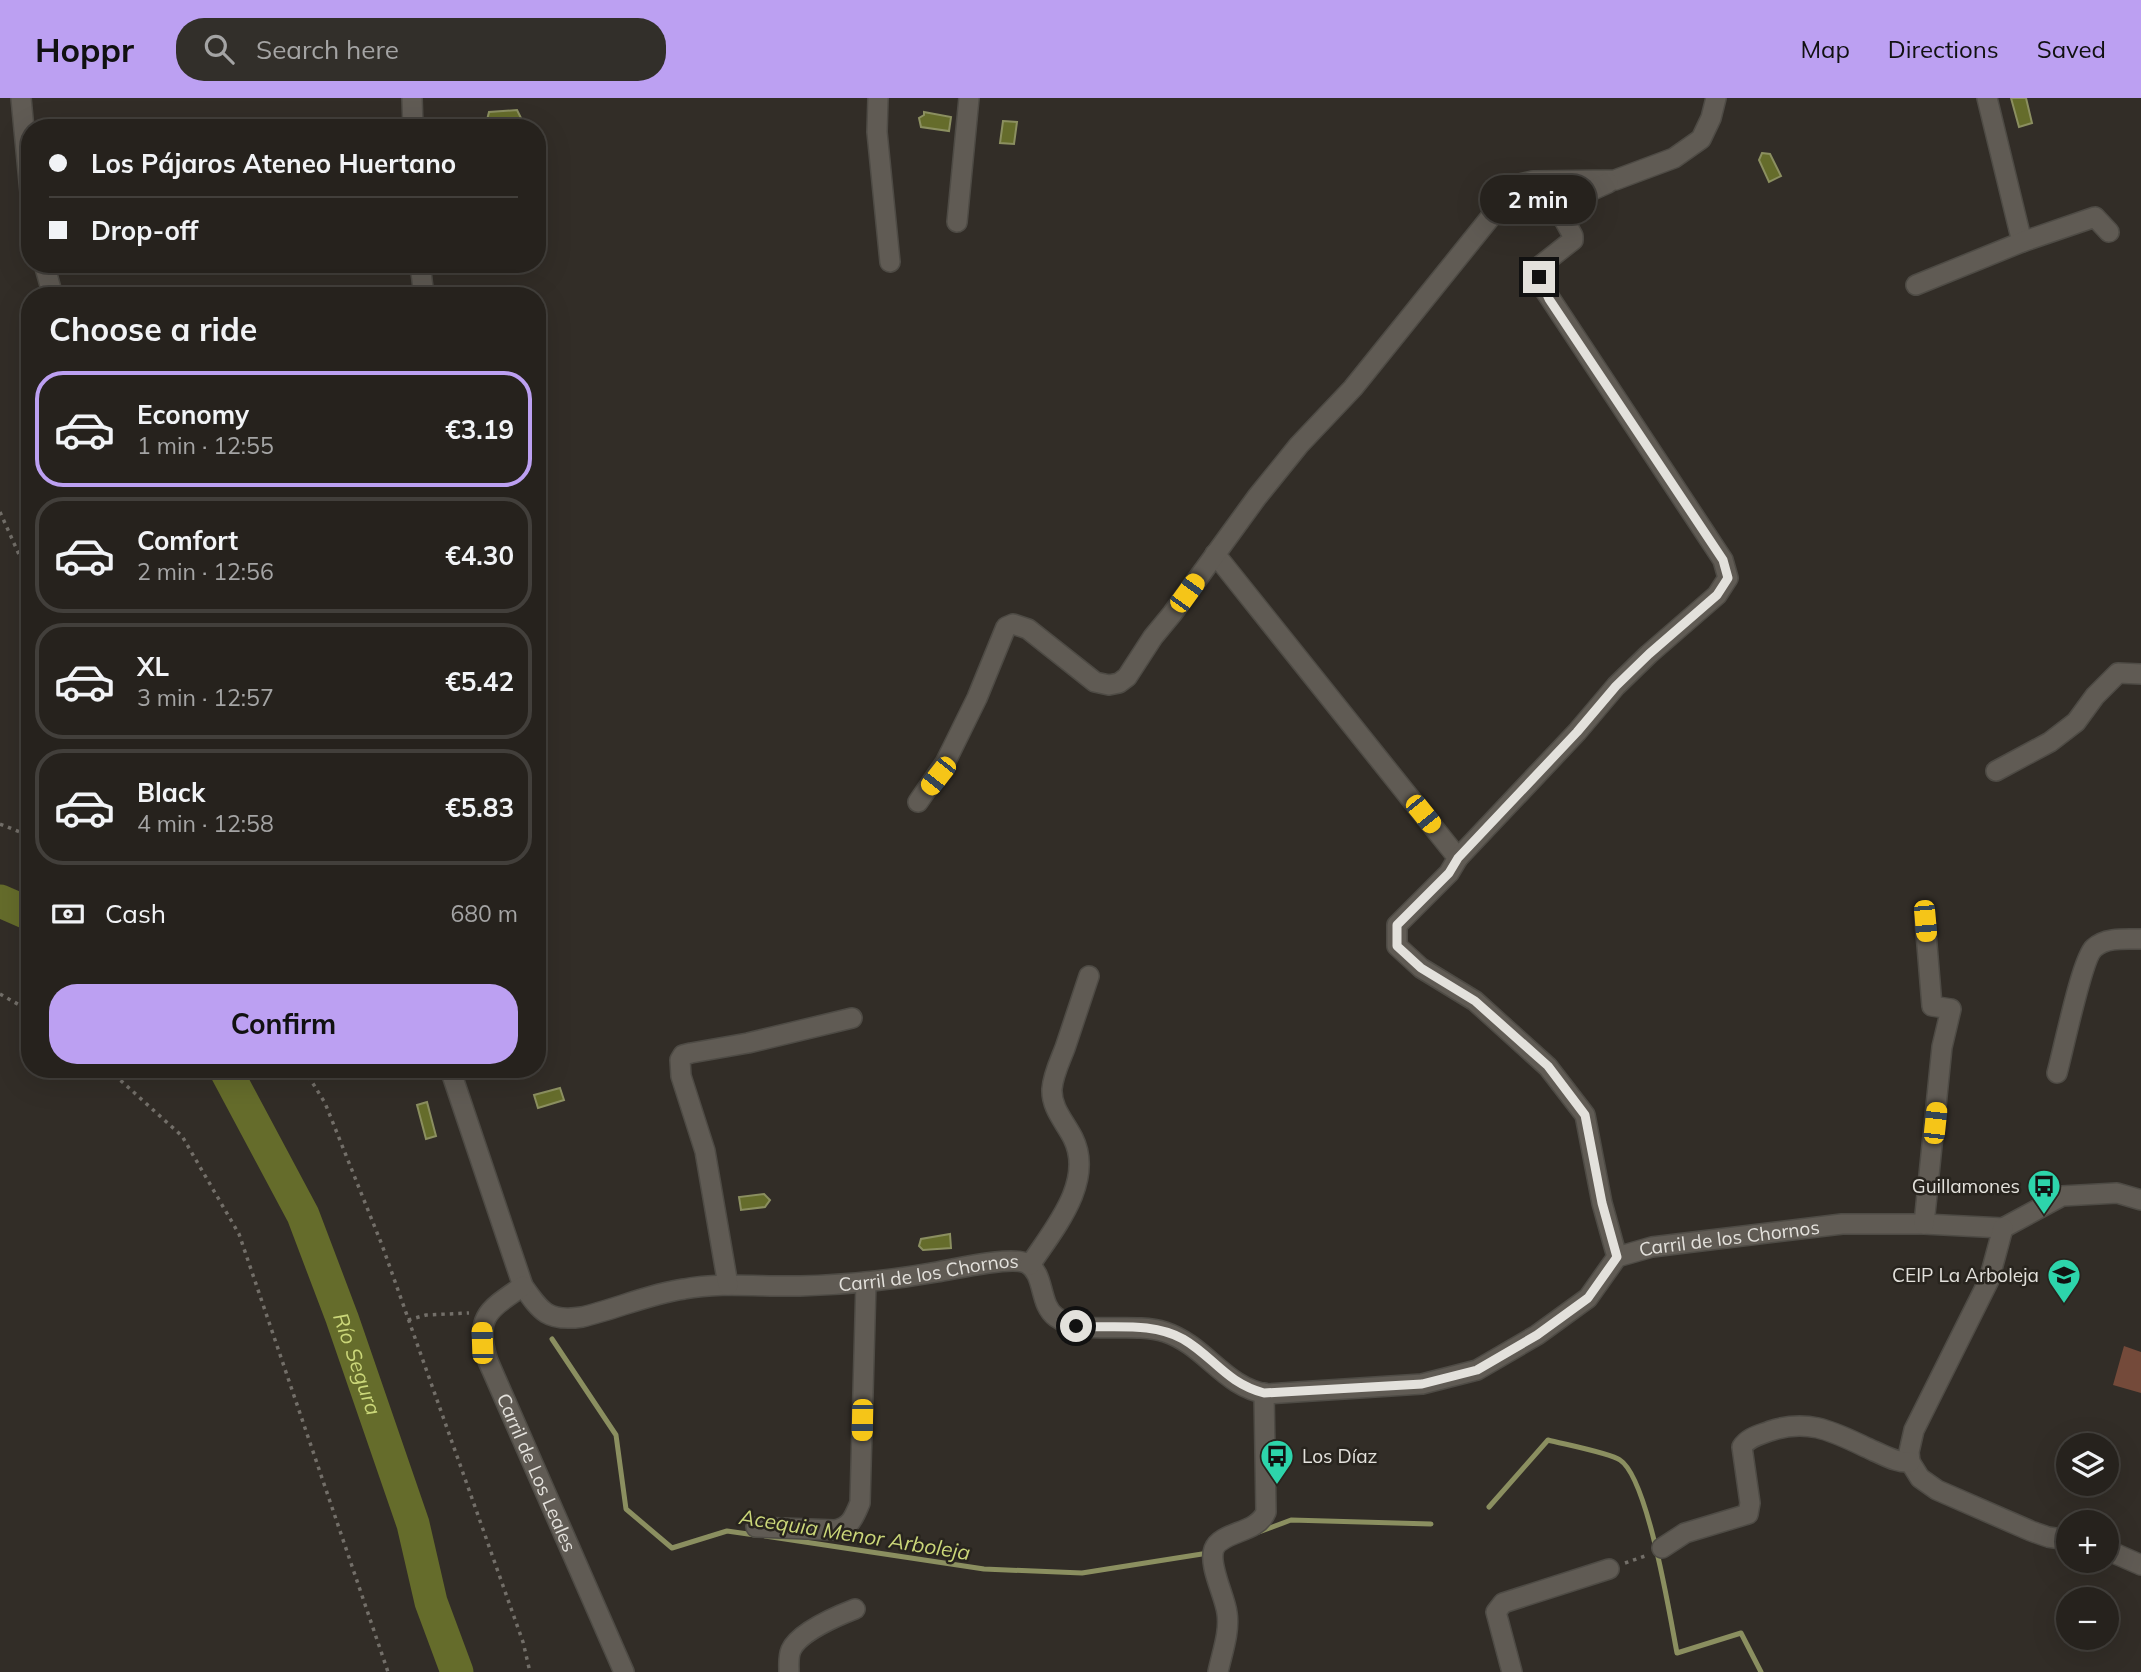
<!DOCTYPE html>
<html lang="en">
<head>
<meta charset="utf-8">
<style>
  :root { --surface:#26221d; --page:#322f2a; --text:#f1f3f6; --muted:#a4a4a4; --line:#423f3b; --accent:#bca0f2 }
  body { margin:0; font-family:Mulish,sans-serif; background:var(--page); color:var(--text); height:100vh; display:flex; flex-direction:column; font-size:26px; white-space:nowrap }
  * { box-sizing:border-box; margin:0 }
  p { font-size:23px; color:var(--muted) }
  .icon { flex:none; width:38px; height:38px; fill:none; stroke:currentColor; stroke-width:2; stroke-linecap:round; stroke-linejoin:round }
  .map { position:relative; flex:1; overflow:hidden }
  .drawer { position:absolute; left:21px; top:189px; width:525px; height:791px; display:flex; flex-direction:column; background:var(--surface); border-radius:28px; box-shadow:0 7px 28px #0002,0 0 0 2px var(--line) }
  .drawer>* { flex:none }
  .hud { position:absolute; left:21px; top:21px; width:525px; height:154px; border-radius:28px; box-shadow:0 7px 28px #0002,0 0 0 2px var(--line); display:grid; align-content:center; height:154px; padding:0 28px; background:var(--surface) }
  .tools { position:absolute; left:2056px; top:1335px; display:grid; gap:14px }
  .tools a { display:grid; place-items:center; width:63px; height:63px; border-radius:50%; background:var(--surface); box-shadow:0 7px 28px #0002,0 0 0 2px var(--line); font-size:35px }
  .end { position:absolute; width:32px; height:32px; margin:-16px; border:9px solid #e3e1dc; background:#111; box-shadow:0 0 0 4px #111 }
  .from { border-radius:50% }
  .bubble { position:absolute; height:49px; border-radius:24px; background:var(--surface); box-shadow:0 7px 28px #0002,0 0 0 2px var(--line); font-size:23px; font-weight:700; line-height:49px; text-align:center }
  .car { position:absolute; width:21px; height:42px; margin:-21px -10px; border-radius:9px; box-shadow:0 0 5px 2px #0007; background:linear-gradient(#f5c518 24%,#345 0 40%,#f5c518 0 76%,#345 0 86%,#f5c518 0) }
  .hud b { display:flex; align-items:center; gap:24px; height:66px; font-size:26px }
  .hud b+b { border-top:2px solid var(--line) }
  .hud i { width:18px; height:18px; background:var(--text) }
  ul { padding:0; list-style:none }
  li { display:flex; align-items:center; gap:21px; height:116px; margin:0 14px 10px; padding:0 14px; border:4px solid var(--line); border-radius:28px }
  li div { flex:1 }
  li b { display:block; font-size:26px }
  li em { font-style:normal; font-weight:700 }
  li.current { border-color:var(--accent) }
  li>.icon { width:63px; height:63px; stroke-width:1.5 }
  h2 { padding:0 28px; font-size:32px; line-height:84px }
  .pay { display:flex; align-items:center; gap:18px; height:77px; padding:0 28px; font-size:26px }
  .pay p { margin-inline-start:auto }
  .action { display:flex; gap:14px; margin-top:auto; padding:14px 28px }
  .action a { flex:1; height:80px; border-radius:28px; background:var(--accent); color:#111; font-size:28px; font-weight:700; line-height:80px; text-align:center }
  header { display:flex; align-items:center; gap:42px; box-sizing:border-box; height:98px; padding:0 35px; background:var(--accent); color:#111 }
  header strong { font-size:33px }
  nav { display:flex; gap:38px; margin-inline-start:auto; font-size:24px }
  .search { width:490px; height:63px; background:var(--page); display:flex; align-items:center; gap:18px; box-sizing:border-box; padding:0 24px; border-radius:28px; color:var(--muted); font-size:26px }
  .map>svg:first-child { display:block }
</style>
</head>
<body>
<header>
<strong>Hoppr</strong>
<div class="search"><svg class="icon" aria-label="search" viewBox="0 0 24 24"><circle cx="10" cy="10" r="6"/><path d="M15 15l6 6"/></svg>Search here</div>
<nav><a>Map</a><a>Directions</a><a>Saved</a></nav>
</header>
<div class="map">
<svg width="2141" height="1574" viewBox="0 0 2141 1574">
  <rect width="100%" height="100%" fill="#322d27"/>
  <!-- green -->
  <polygon fill="#744a3a" points="2124,1248 2141,1254 2141,1295 2113,1287"/>
  <!-- water -->
  <g fill="#656c2b" stroke="#8b8f60" stroke-width="2">
    <polygon points="2011,0 2026,0 2032,25 2019,29"/>
    <polygon points="517,12 521,20 519,26 490,29 487,22 489,14"/>
    <polygon points="924,14 951,19 949,33 921,29 919,20 924,17"/>
    <polygon points="1003,23 1017,24 1014,46 1000,45"/>
    <polygon points="1762,55 1770,56 1781,78 1769,84 1759,62"/>
    <polygon points="560,990 564,1002 538,1010 534,997"/>
    <polygon points="427,1004 436,1038 426,1041 417,1007"/>
    <polygon points="764,1096 770,1102 765,1109 741,1112 739,1099"/>
    <polygon points="950,1136 951,1150 923,1152 919,1148 921,1141"/>
  </g>
  <g fill="none" stroke-linecap="round" stroke-linejoin="round">
    <!-- stream -->
    <g stroke="#8b8f60" stroke-width="5">
      <polyline points="552,1241 616,1337 626,1411 672,1450 727,1433 755,1437"/>
      <path d="M1489 1409 1548 1342C1563 1346 1610 1355 1620 1362 1648 1380 1670 1519 1677 1555L1741 1535 1761 1574"/>
      <polyline points="1259,1434 1291,1422 1431,1426"/>
      <polyline points="765,1438 984,1471 1082,1475 1202,1456"/>
    </g>
    <!-- river -->
    <g stroke="#656c2b" stroke-width="33">
      <polyline points="0,803 30,816"/>
      <path id="s1" d="M225 971 303 1117 342 1220 413 1426 431 1504 457 1574"/>
    </g>
    <defs>
      <g id="minor">
        <polyline points="21,0 30,94"/>
        <polyline points="412,0 413,30"/>
        <polyline points="878,0 877,34 890,164"/>
        <polyline points="1987,0 2022,144"/>
        <polyline points="957,124 969,0"/>
        <polyline points="44,166 53,198"/>
        <polyline points="420,166 424,198"/>
        <polyline points="1916,187 2022,144 2095,119 2109,134"/>
        <polyline points="1215,456 1458,760 1449,775 1397,827 1397,848 1421,870 1475,903 1548,969 1585,1017 1602,1105 1617,1159"/>
        <polyline points="1996,673 2050,644 2076,624 2095,598 2118,575 2141,576"/>
        <polyline points="918,704 945,665 977,600 1006,529 1013,526 1028,531 1095,584 1109,587 1119,585 1127,579 1153,539 1172,516 1257,399 1299,347 1353,290 1510,95 1520,86 1533,83 1615,82 1674,60 1701,41 1711,20 1716,0"/>
        <polyline points="1458,760 1577,634 1616,588 1649,556 1717,497 1728,480 1723,462 1540,185 1540,168 1573,142 1573,138 1561,116 1563,107 1568,103 1608,85"/>
        <path id="s2" d="M450 971 523 1188C541 1214 548 1224 582 1219 616 1211 649 1196 684 1191 722 1184 761 1189 800 1188 846 1187 892 1182 937 1174 956 1171 1010 1158 1026 1165 1046 1175 1038 1206 1056 1219 1084 1239 1130 1223 1165 1234 1205 1247 1225 1290 1267 1296L1422 1286 1477 1272 1537 1237 1588 1200 1617 1159 1652 1149 1842 1126H1924L2003 1130 2062 1098 2117 1095 2141 1102"/>
        <path d="M2057 975C2063 954 2082 860 2094 850 2105 839 2126 841 2141 841"/>
        <polyline points="1924,1126 1942,949 1951,911 1932,908 1925,823"/>
        <polyline points="2003,1130 1989,1182 1914,1332 1909,1354 1910,1364 1920,1380 1937,1392 2031,1433 2048,1439 2068,1442"/>
        <path d="M1030 1167C1053 1132 1095 1084 1073 1040 1065 1024 1051 1010 1052 991 1053 977 1060 963 1065 950 1073 926 1081 902 1089 878"/>
        <polyline points="728,1187 705,1053 681,978 680,962 683,957 691,955 748,945 852,920"/>
        <path id="s3" d="M523 1188C488 1212 474 1219 488 1263L624 1574"/>
        <path d="M756 1429 835 1432C851 1429 854 1419 860 1405L866 1184"/>
        <path d="M1662 1450 1685 1435 1748 1416 1750 1405 1742 1349C1748 1339 1760 1337 1770 1333 1811 1319 1837 1336 1874 1353 1886 1358 1897 1365 1910 1364"/>
        <polyline points="2107,1452 2141,1467"/>
        <path d="M789 1574C789 1567 788 1559 791 1552 799 1534 837 1518 855 1511"/>
        <path d="M1218 1574C1222 1555 1230 1534 1227 1515 1225 1498 1208 1467 1214 1451 1221 1433 1257 1436 1266 1414L1264 1295"/>
        <polyline points="1512,1574 1496,1514 1503,1505 1609,1471"/>
      </g>
    </defs>
    <!-- minor casing -->
    <use href="#minor" stroke="#4e4b45" stroke-width="22"/>
    <!-- path -->
    <g stroke="#736f69" stroke-width="3.5" stroke-dasharray="3.5 5" stroke-linecap="butt">
      <polyline points="0,414 30,481"/>
      <polyline points="0,726 30,738"/>
      <polyline points="0,896 30,913"/>
      <polyline points="108,971 182,1038 239,1136 388,1574"/>
      <polyline points="304,971 325,1005 382,1147 523,1544 530,1574"/>
      <polyline points="408,1222 426,1217 469,1215"/>
      <polyline points="1625,1465 1648,1457"/>
    </g>
    <!-- minor -->
    <use href="#minor" stroke="#605b54" stroke-width="19"/>
  </g>
  <g fill="none" stroke-linecap="round" stroke-linejoin="round">
    <!-- route -->
    <path stroke="#e3e1dc" stroke-width="9" d="M1076 1228C1112 1231 1150 1223 1183 1241 1214 1259 1226 1285 1264 1295L1422 1286 1477 1272 1537 1237 1588 1200 1617 1159 1602 1105 1585 1017 1548 968 1475 903 1421 870 1397 848V827L1449 775 1458 760 1577 634 1616 588 1649 556 1717 497 1728 480 1723 462 1549 201 1539 179"/>
  </g>
  <!-- icons -->
  <defs>
    <symbol id="bus-pin" viewBox="-11 -11 22 30"><path d="M0 17L-7.5 6A9.5 9.5 0 1 1 7.5 6Z" fill="#2dd4ab" stroke="#28241e"/><path d="M-5-6H5V4H4V6H2V4H-2V6H-4V4H-5ZM-3.5-4V0h7V-4ZM-3.5 1.2v1.5H-2V1.2ZM2 1.2v1.5H3.5V1.2Z" fill="#111"/></symbol>
    <symbol id="school-pin" viewBox="-11 -11 22 30"><path d="M0 17L-7.5 6A9.5 9.5 0 1 1 7.5 6Z" fill="#2dd4ab" stroke="#28241e"/><path d="M0-5L7-2L0 1L-7-2ZM-4 1L0 2.5L4 1V4Q0 6-4 4Z" fill="#111"/></symbol>
  </defs>
  <g fill-rule="evenodd">
    <use href="#bus-pin" x="2025" y="1069" width="38" height="52"/>
    <use href="#school-pin" x="2045" y="1158" width="38" height="52"/>
    <use href="#bus-pin" x="1258" y="1339" width="38" height="52"/>
  </g>
  <g text-anchor="middle" dominant-baseline="central" stroke-width="5" stroke-linejoin="round" paint-order="stroke">
    <!-- poi labels -->
    <g font-size="19" fill="#e3e1dc" stroke="#28241e" text-anchor="end">
      <text x="2020" y="1088">Guillamones</text>
      <text x="2039" y="1177">CEIP La Arboleja</text>
      <text x="1302" y="1358" text-anchor="start">Los Díaz</text>
    </g>
    <!-- street labels -->
    <g font-size="19" fill="#e3e1dc" stroke="#28241e">
      <text stroke="none"><textPath href="#s2" startOffset="1556">Carril de los Chornos</textPath></text>
      <text stroke="none"><textPath href="#s2" startOffset="653">Carril de los Chornos</textPath></text>
      <text stroke="none"><textPath href="#s3" startOffset="215">Carril de Los Leales</textPath></text>
    </g>
    <!-- water labels -->
    <g font-size="21" font-style="italic" fill="#cbd779" stroke="#28241e">
      <text stroke="none"><textPath href="#s1" startOffset="324">Río Segura</textPath></text>
      <text transform="translate(855 1436) rotate(9)">Acequia Menor Arboleja</text>
    </g>
  </g>
</svg>
<div class="tools">
<a><svg class="icon" aria-label="layers" viewBox="0 0 24 24"><path d="M12 4l9 5-9 5-9-5zM3 14l9 5 9-5"/></svg></a>
<a>+</a>
<a>−</a>
</div>
<i class="end from" style="left:1076px;top:1228px"></i>
<i class="end" style="left:1539px;top:179px"></i>
<div class="bubble" style="left:1480px;top:77px;width:116px">2 min</div>
<i class="car" style="left:1187px;top:495px;rotate:36deg"></i>
<i class="car" style="left:938px;top:678px;rotate:218deg"></i>
<i class="car" style="left:1423px;top:716px;rotate:141deg"></i>
<i class="car" style="left:1925px;top:823px;rotate:175deg"></i>
<i class="car" style="left:1935px;top:1025px;rotate:6deg"></i>
<i class="car" style="left:482px;top:1245px;rotate:358deg"></i>
<i class="car" style="left:862px;top:1322px;rotate:181deg"></i>
<div class="hud">
<b><i class="from"></i>Los Pájaros Ateneo Huertano</b>
<b><i></i>Drop-off</b>
</div>
<section class="drawer">
<h2>Choose a ride</h2>
<ul>
<li class="current"><svg class="icon" aria-label="car" viewBox="0 0 24 24"><path d="M5 17H2v-5l4-1 3-4h7l3 4 3 1v5h-3M9 17h6M6 11h13"/><circle cx="7" cy="17" r="2"/><circle cx="17" cy="17" r="2"/></svg><div><b>Economy</b><p>1 min · 12:55</p></div><em>€3.19</em></li>
<li><svg class="icon" aria-label="car" viewBox="0 0 24 24"><path d="M5 17H2v-5l4-1 3-4h7l3 4 3 1v5h-3M9 17h6M6 11h13"/><circle cx="7" cy="17" r="2"/><circle cx="17" cy="17" r="2"/></svg><div><b>Comfort</b><p>2 min · 12:56</p></div><em>€4.30</em></li>
<li><svg class="icon" aria-label="car" viewBox="0 0 24 24"><path d="M5 17H2v-5l4-1 3-4h7l3 4 3 1v5h-3M9 17h6M6 11h13"/><circle cx="7" cy="17" r="2"/><circle cx="17" cy="17" r="2"/></svg><div><b>XL</b><p>3 min · 12:57</p></div><em>€5.42</em></li>
<li><svg class="icon" aria-label="car" viewBox="0 0 24 24"><path d="M5 17H2v-5l4-1 3-4h7l3 4 3 1v5h-3M9 17h6M6 11h13"/><circle cx="7" cy="17" r="2"/><circle cx="17" cy="17" r="2"/></svg><div><b>Black</b><p>4 min · 12:58</p></div><em>€5.83</em></li>
</ul>
<div class="pay"><svg class="icon" aria-label="cash" viewBox="0 0 24 24"><path d="M3 7h18v10H3z"/><circle cx="12" cy="12" r="2"/></svg>Cash<p>680 m</p></div>
<div class="action"><a>Confirm</a></div>
</section>
</div>
</body>
</html>
